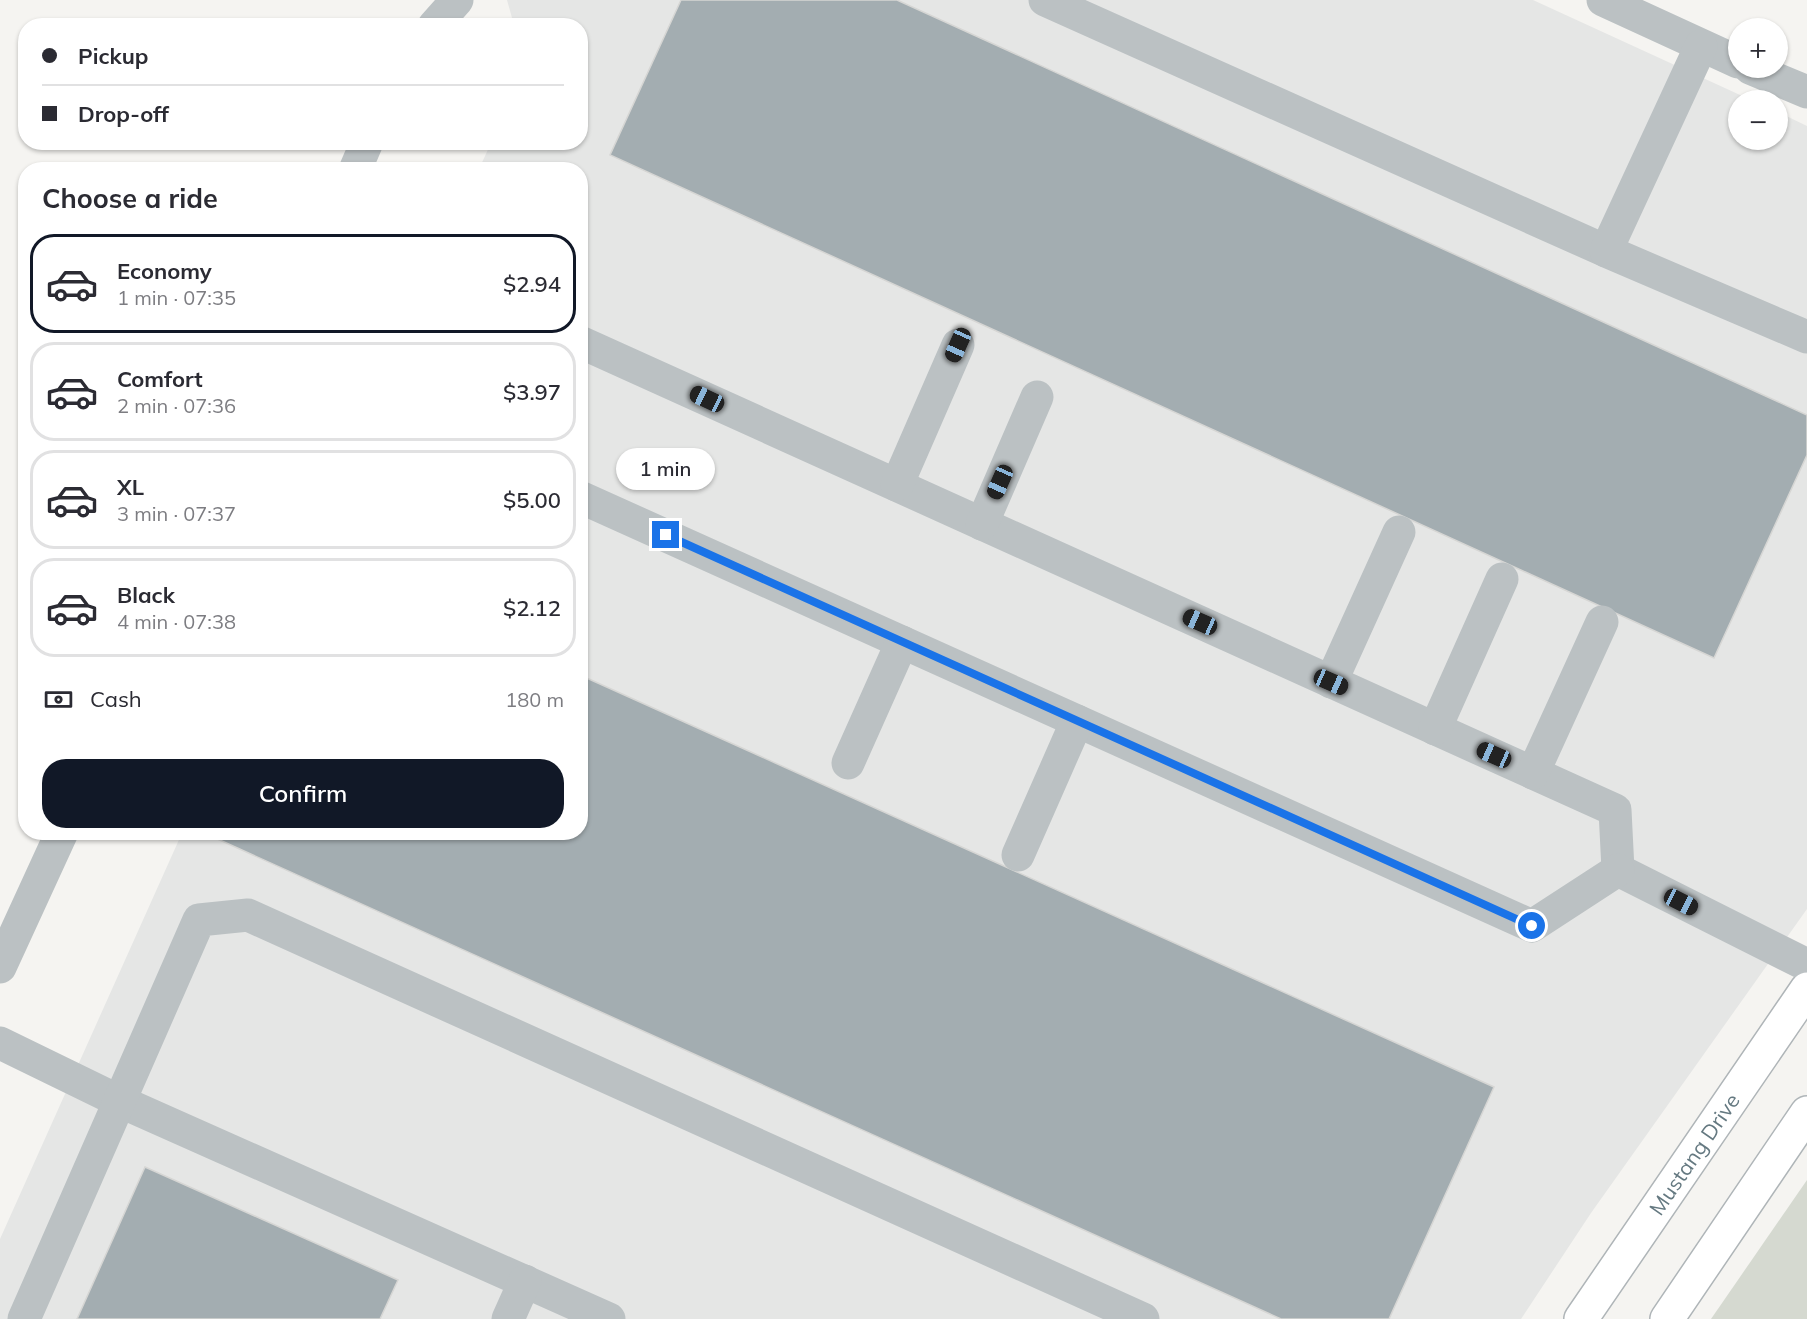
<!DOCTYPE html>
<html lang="en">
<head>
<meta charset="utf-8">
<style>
  :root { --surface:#fff; --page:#f2f2f3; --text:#2b2b33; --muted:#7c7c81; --line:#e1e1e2; --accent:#111827 }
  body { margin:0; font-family:Mulish,sans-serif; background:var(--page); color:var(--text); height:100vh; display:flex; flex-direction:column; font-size:22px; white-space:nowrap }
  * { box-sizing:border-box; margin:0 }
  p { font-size:20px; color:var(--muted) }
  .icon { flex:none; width:33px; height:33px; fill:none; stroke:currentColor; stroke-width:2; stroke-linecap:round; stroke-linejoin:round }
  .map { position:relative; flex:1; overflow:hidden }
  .panel { position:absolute; left:18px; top:162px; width:570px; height:678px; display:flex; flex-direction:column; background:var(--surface); border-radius:24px; box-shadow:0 2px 4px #0004 }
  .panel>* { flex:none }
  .banner { position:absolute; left:18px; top:18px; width:570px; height:132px; border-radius:24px; box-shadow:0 2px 4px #0004; display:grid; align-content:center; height:132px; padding:0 24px; background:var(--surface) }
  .fabs { position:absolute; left:1728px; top:18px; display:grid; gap:12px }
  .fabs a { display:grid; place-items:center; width:60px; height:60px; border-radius:50%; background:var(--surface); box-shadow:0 2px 4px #0004; font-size:30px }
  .end { position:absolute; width:27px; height:27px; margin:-14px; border:8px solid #1a73e8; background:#fff; box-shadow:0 0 0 3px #fff }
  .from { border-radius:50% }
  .bubble { position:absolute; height:42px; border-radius:21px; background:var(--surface); box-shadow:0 2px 4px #0004; font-size:20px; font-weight:600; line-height:42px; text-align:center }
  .car { position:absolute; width:18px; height:36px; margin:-18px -9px; border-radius:8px; box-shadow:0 0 4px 2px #0007; background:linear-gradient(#222 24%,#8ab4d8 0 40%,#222 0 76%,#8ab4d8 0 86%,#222 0) }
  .banner b { display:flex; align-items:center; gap:21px; height:57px; font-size:22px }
  .banner b+b { border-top:2px solid var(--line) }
  .banner i { width:15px; height:15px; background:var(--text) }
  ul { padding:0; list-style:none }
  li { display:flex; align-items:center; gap:18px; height:99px; margin:0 12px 9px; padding:0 12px; border:3px solid var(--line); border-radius:24px }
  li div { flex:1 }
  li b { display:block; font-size:22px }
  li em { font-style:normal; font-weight:600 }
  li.current { border-color:var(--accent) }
  li>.icon { width:54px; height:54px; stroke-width:1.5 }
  h2 { padding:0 24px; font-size:27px; line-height:72px }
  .pay { display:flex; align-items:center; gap:15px; height:66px; padding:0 24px; font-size:22px }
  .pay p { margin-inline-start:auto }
  .action { display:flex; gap:12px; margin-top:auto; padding:12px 24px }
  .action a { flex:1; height:69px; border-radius:24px; background:var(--accent); color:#fff; font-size:24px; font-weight:600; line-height:69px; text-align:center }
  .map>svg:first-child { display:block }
</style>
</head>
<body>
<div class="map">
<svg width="1807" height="1319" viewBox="0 0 1807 1319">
  <rect width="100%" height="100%" fill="#f5f4f1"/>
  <!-- built -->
  <polygon fill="#e5e6e5" points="507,0 1533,0 1751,100 1738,100 1738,140 1778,140 1778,112 1807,126 1807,909 1591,1213 1521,1319 0,1319 0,1239 182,833 580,832 580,170 479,169 491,143 580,142 580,26 514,25"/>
  <!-- green -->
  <polygon fill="#d5d9d0" points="1807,1180 1807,1319 1711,1319"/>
  <!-- building -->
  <g fill="#a3adb1" stroke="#d6d6d4" stroke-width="1.5">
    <polygon points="681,0 897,0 1807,415 1807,455 1714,658 610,155"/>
    <polygon points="580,675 1494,1087 1389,1319 1281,1319 202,832 580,832"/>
    <polygon points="145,1167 398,1280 380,1319 77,1319"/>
  </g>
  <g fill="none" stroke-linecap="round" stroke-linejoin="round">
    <defs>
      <g id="major">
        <path id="s1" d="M1581 1319 1807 989"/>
        <polyline points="1667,1319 1807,1113"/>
      </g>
    </defs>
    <!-- major casing -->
    <use href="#major" stroke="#afb5b8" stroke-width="36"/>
    <!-- minor -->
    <g stroke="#bbc1c3" stroke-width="33">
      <polyline points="1045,0 1606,251"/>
      <polyline points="1603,0 1738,62"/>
      <polyline points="434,26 457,0"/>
      <polyline points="1701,46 1606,251 1807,337"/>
      <polyline points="1750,68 1807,92"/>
      <polyline points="355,170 367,142"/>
      <polyline points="580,342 1615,810 1618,870 1807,965"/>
      <polyline points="897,485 958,345"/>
      <polyline points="580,497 1532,926 1618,870"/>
      <polyline points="982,524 1037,397"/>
      <polyline points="1331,682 1399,532"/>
      <polyline points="1435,729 1502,579"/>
      <polyline points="848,763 902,642"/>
      <polyline points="1533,773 1602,622"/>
      <polyline points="1018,855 1077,721"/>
      <polyline points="0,967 62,832"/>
      <polyline points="0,1043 119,1101 609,1319"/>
      <polyline points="24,1319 199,920 248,915 1143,1319"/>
      <polyline points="508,1319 525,1281"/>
    </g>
    <!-- major -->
    <use href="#major" stroke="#fff" stroke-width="33"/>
  </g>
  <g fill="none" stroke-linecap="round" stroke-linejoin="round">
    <!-- route -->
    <polyline stroke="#1a73e8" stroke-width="8" points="666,535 1532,926"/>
  </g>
  <g text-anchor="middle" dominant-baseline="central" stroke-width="6" stroke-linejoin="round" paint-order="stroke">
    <!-- street labels -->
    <g font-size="21" fill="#657981" stroke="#fff">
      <text stroke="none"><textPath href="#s1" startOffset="200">Mustang Drive</textPath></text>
    </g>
  </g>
</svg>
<div class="fabs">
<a>+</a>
<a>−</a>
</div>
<i class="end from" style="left:1532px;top:926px"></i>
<i class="end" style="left:666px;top:535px"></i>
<div class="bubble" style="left:616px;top:448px;width:99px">1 min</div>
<i class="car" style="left:958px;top:345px;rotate:204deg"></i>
<i class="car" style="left:707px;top:399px;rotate:295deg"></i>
<i class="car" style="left:1000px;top:482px;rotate:204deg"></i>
<i class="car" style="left:1200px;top:622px;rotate:294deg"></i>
<i class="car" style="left:1331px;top:682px;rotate:114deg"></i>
<i class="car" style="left:1494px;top:755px;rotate:294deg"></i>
<i class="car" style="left:1681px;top:902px;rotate:117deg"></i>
<div class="banner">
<b><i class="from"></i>Pickup</b>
<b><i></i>Drop-off</b>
</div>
<section class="panel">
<h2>Choose a ride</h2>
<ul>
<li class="current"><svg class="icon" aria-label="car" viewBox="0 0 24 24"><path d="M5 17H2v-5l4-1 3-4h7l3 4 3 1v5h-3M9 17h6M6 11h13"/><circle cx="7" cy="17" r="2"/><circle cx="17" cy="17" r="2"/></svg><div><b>Economy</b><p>1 min · 07:35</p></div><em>$2.94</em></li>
<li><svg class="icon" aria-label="car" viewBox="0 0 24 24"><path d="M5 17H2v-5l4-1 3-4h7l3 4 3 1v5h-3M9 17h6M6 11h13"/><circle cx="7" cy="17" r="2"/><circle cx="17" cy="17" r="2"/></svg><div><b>Comfort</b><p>2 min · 07:36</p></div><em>$3.97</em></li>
<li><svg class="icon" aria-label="car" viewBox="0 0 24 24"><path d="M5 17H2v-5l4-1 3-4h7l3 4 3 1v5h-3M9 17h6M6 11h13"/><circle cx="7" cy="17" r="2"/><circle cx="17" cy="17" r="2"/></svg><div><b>XL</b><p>3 min · 07:37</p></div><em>$5.00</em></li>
<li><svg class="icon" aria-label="car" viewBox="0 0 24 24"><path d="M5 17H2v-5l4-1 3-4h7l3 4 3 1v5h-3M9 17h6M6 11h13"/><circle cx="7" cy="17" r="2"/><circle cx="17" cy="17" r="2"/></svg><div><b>Black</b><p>4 min · 07:38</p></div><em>$2.12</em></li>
</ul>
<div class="pay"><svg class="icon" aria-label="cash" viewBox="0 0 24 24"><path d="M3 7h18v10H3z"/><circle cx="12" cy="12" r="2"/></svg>Cash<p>180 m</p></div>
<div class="action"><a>Confirm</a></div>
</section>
</div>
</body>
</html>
